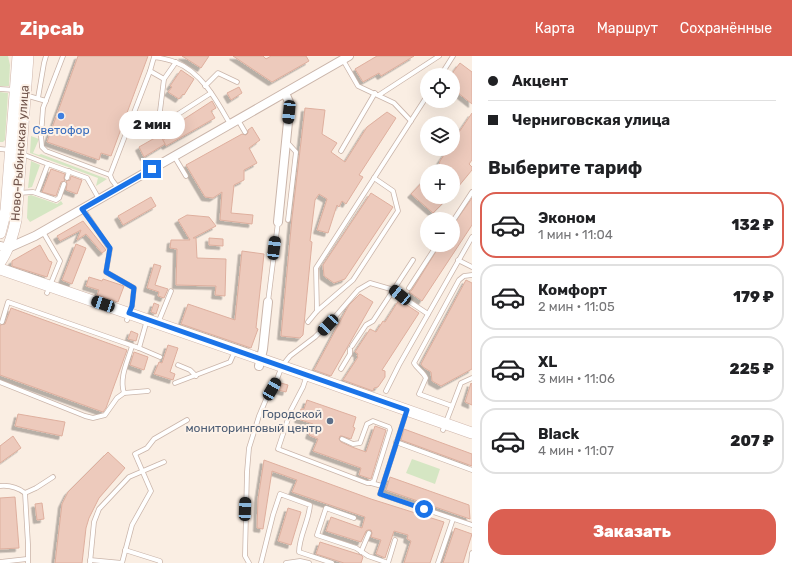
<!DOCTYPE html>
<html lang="ru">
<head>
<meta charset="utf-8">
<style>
  :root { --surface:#fff; --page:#f6f6f6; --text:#202124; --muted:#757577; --line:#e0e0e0; --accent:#db5f51 }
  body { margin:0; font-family:Rubik,sans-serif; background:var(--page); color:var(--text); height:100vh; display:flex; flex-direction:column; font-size:15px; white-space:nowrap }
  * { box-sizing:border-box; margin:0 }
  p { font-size:13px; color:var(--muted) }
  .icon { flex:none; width:22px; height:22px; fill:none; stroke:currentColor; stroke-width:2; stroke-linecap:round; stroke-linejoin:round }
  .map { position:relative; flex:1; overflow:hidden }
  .sheet { display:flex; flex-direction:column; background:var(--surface); width:320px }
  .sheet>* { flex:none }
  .guide { display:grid; align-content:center; height:88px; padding:0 16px; background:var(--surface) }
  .buttons { position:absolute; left:420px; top:12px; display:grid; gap:8px }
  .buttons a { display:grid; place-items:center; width:40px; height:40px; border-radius:50%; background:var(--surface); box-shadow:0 4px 16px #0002; font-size:20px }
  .end { position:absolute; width:18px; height:18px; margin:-9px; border:5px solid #1a73e8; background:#fff; box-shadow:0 0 0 2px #fff }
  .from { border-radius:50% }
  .bubble { position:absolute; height:28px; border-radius:14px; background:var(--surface); box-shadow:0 4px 16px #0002; font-size:13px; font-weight:800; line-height:28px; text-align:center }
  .car { position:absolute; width:12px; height:24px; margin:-12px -6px; border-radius:5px; box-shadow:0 0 3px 1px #0007; background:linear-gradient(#222 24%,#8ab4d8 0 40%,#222 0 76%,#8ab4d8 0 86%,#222 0) }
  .guide b { display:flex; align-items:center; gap:14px; height:38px; font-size:15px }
  .guide b+b { border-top:1px solid var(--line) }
  .guide i { width:10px; height:10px; background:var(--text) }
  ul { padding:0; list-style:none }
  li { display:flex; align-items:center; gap:12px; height:66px; margin:0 8px 6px; padding:0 8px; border:2px solid var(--line); border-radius:16px }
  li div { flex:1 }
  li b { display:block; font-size:15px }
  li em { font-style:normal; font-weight:800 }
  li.current { border-color:var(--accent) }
  li>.icon { width:36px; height:36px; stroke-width:1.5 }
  h2 { padding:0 16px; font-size:18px; line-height:48px }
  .primary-button { display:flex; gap:8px; margin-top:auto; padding:8px 16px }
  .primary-button a { flex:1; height:46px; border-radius:16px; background:var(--accent); color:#fff; font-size:16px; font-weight:800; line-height:46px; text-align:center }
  header { display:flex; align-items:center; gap:24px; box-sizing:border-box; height:56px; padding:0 20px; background:var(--accent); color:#fff }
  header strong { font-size:19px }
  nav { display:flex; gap:22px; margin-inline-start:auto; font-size:14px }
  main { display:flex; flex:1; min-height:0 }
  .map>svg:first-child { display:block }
</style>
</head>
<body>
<header>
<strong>Zipcab</strong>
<nav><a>Карта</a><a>Маршрут</a><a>Сохранённые</a></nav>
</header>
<main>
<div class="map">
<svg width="472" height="507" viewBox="0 0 472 507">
  <defs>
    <filter id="shadow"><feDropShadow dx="-3.5" dy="3.5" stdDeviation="0" flood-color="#0004"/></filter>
  </defs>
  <rect width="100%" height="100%" fill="#faeee3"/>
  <!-- green -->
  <g fill="#d5e6c3">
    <polygon points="0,0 8,0 10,9 9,30 0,30"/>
    <polygon points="0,36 8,37 5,84 3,86 0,86"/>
    <polygon points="31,80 39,83 33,97 39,99 41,98 107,123 96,130 98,122 30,97"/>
    <polygon points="31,105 40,109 32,131 28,132"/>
    <polygon points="31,139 57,148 61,145 63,148 30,166 27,162 28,140"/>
    <polygon points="412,403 440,413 435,428 406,417"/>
  </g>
  <!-- building -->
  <g fill="#edcabc" stroke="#deaf9e" filter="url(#shadow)">
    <polygon points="78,0 148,0 111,100 101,97 99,104 47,86"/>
    <polygon points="182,0 209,0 201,12"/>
    <polygon points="233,0 263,0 266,3 271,0 306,0 309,5 272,26"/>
    <polygon points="377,0 414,0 381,20 379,17 363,26 355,13"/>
    <polygon points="460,7 472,16 472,48 453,33 453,16"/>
    <polygon points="181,14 194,23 184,39 183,38 179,43 168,36 172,31 170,30"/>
    <polygon points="239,31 242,37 231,44 227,37"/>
    <polygon points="212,45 216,52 211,55 215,62 166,90 163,84 178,75 175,69"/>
    <polygon points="305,52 325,54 322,78 337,87 331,96 345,106 367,71 387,56 396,62 359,119 363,121 346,148 342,145 339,151 337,149 328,177 317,174 327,143 319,138 315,144 310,185 312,186 303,279 300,282 281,280 292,162"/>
    <polygon points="472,57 472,104 469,108 472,111 472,114 453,137 453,115 433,115 439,109 440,105 448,93 453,93 453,85"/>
    <polygon points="252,71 260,84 249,92 257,107 244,114 244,124 234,129 231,157 253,159 252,168 220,164 222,136 213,142 205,141 186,109 242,78 246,79 248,77 248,74"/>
    <polygon points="160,79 165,88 144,101 139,91"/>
    <polygon points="51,113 65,118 64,122 65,125 61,126 56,140 42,136"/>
    <polygon points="71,120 82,124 77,138 66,134 67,128 66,125 70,124"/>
    <polygon points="427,121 427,141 449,141 433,157 411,138"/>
    <polygon points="371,137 393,151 345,223 334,227 324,220 323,209"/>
    <polygon points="151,141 156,150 123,169 118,160"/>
    <polygon points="472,142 472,169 422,245 409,236 412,234 440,189 453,189 453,169"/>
    <polygon points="187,159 209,161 216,170 193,182 196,182 197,202 226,203 225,240 215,239 216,230 176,229 177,193 170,192 171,184 190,184 178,164"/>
    <polygon points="83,165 106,194 102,197 86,178 77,184 81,174 60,185 57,180"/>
    <polygon points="209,182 223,183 223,190 209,189"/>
    <polygon points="76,188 86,192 72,228 62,224"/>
    <polygon points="40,189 49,205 52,206 47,221 12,210 12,205"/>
    <polygon points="242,195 264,198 256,272 258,273 251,292 181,268 188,248 235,264"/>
    <polygon points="154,208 161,210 155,229 168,233 164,242 158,240 159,236 147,232"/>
    <polygon points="89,221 102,225 103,223 124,230 118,246 97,239 99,234 86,230"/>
    <polygon points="466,224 472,227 472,313 441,330 432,325 431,316 423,311 421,308"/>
    <polygon points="360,238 373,246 331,320 314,314 349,249"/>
    <polygon points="399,244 419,257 382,314 385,315 385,321 378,331 374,332 373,335 343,324 358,301 357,300 358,298 355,296 370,273 376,276 383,265 385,266"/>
    <polygon points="154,247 159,249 156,258 151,256"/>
    <polygon points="11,252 127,294 106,352 103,356 0,319 0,269 5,268"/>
    <polygon points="131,275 138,278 136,285 128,283"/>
    <polygon points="168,289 178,292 170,316 175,318 173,324 154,318 159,306 162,307"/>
    <polygon points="134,296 148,301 144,314 130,309"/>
    <polygon points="281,327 288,329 286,336 278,334"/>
    <polygon points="471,327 472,328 472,349 465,346"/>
    <polygon points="307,344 356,361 353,371 355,372 351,383 342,380 340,380 339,383 341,386 352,391 366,396 375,370 386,374 371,423 359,419 361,412 313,395 318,383 309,379 313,368 298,363 301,353 304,353"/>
    <polygon points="18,358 65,366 62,380 15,370"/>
    <polygon points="404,373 472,398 472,410 401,384"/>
    <polygon points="13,380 21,392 0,407 0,390"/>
    <polygon points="108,396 125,412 99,442 89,462 86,472 82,507 55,507 62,448 68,436"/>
    <polygon points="264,404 371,443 444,466 430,507 404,507 411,485 407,483 408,479 394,475 385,502 376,498 381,484 371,481 372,477 371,474 368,474 366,475 361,486 326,475 331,461 362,472 365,461 292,436 297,424 272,415 263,473 257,472 258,443"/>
    <polygon points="390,421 469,449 470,463 386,434"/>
    <polygon points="15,441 19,492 0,493 0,442"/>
    <polygon points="42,447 44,463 37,464 35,448"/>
    <polygon points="288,452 301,456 291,489 278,485"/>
    <polygon points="455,472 472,478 463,507 443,507"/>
    <polygon points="320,486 361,499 363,501 361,507 344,507 316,498"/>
  </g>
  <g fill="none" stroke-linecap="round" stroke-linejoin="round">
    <defs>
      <g id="lane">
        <polyline points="63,0 43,52 41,80 42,91 46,95 110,119"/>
        <polyline points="343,4 358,30 394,47 411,65"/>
        <polyline points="150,15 164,23"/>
        <polyline points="441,19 453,0"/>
        <polyline points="205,30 218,17 237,26"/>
        <polyline points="0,33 15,34"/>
        <polyline points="25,39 46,45"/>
        <polyline points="379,39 439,0"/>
        <polyline points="38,42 44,7 46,0"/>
        <polyline points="238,64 245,76"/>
        <polyline points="129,71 147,79 158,71 211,37"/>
        <polyline points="158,71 164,23 176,6"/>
        <polyline points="287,86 296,96 288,164"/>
        <polyline points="0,93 10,94"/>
        <polyline points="341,95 375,37"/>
        <polyline points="22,98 48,108 37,137"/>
        <polyline points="174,100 186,120"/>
        <polyline points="48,108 87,122 99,143"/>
        <polyline points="67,122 69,115"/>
        <path d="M118 132 112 124 110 119 150 15 154 1C161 2 168 3 175 6 202 16 217 45 230 68"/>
        <polyline points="18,137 33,136 56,144 59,142 64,128"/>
        <polyline points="83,153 110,193 106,216 134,232 132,250 127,264"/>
        <polyline points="453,165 472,136"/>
        <polyline points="43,176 60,205 47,237"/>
        <polyline points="458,204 472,211"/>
        <polyline points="409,232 437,189"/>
        <polyline points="268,246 278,166"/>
        <polyline points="317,255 316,212 427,40"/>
        <polyline points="2,266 8,246 139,292 160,301"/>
        <polyline points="308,266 317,255 353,224 398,155 393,135 374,122"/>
        <polyline points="158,267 171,235"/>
        <polyline points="352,290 366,269 373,265 413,204"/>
        <polyline points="139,292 147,264"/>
        <polyline points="178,309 190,314 196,320"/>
        <polyline points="341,313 350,298 350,293"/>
        <polyline points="307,319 303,331 291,354 278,393 367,427 371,427 374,425 390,374 389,371 373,365 367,368 360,387 353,388 342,383"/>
        <polyline points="0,326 85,360 93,362 105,359 117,342 124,337 148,335"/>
        <polyline points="175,327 230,306 235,295"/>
        <polyline points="386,335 399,309 472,181"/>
        <path d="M124 337C119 321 128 305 132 290"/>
        <path d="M452 350 419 338 426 322C423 315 417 313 414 307L459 224 464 220 472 219"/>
        <polyline points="407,354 380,438 472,469"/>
        <polyline points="443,374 461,327 472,322"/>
        <polyline points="396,386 472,414"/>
        <polyline points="371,427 382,430"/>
        <path d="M0 430C10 429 17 431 25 437L28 488V507"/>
        <polyline points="25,437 36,432 53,421"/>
        <polyline points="354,462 326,452 317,479 356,492 368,500 388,507"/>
        <polyline points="125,494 160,505 160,507"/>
        <polyline points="361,496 369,477"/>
        <polyline points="90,504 122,507 132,469 151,435 135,398 147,392 154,383 187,364"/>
        <polyline points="0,506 27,503"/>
        <polyline points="90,507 94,466 99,453 129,421 164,406"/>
        <polyline points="249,507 245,500 247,416 249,392 259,360 267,341 277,323 282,310 290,300 315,281 334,262 358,234 370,227 394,234 407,244 428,258"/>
        <path d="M261 507 273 459 280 438 310 449C309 465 299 480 299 496L332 507"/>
        <polyline points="286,507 300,505 309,507"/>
        <polyline points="388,507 395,484"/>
        <polyline points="438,507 453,463"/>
        <polyline points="471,507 472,497"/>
      </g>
      <g id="street">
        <polyline points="278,166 289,56 289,46 285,37"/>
        <polyline points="0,190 8,192 35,180 349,0"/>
        <polyline points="259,310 263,293 268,246"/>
      </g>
      <g id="secondary">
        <polyline points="0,177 6,154 18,0"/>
        <path d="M0 206C9 193 13 179 16 164L28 0"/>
        <polyline points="0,213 307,319 472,377"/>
      </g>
    </defs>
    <!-- lane casing -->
    <use href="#lane" stroke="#cab5aa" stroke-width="5.5"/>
    <!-- street casing -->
    <use href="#street" stroke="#cab5aa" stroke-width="10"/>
    <!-- secondary casing -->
    <use href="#secondary" stroke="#cfb6ab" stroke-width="12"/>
    <!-- lane -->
    <use href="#lane" stroke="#fff" stroke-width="4"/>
    <!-- street -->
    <use href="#street" stroke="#fff" stroke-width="8"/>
    <!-- secondary -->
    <use href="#secondary" stroke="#fff" stroke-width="11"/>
  </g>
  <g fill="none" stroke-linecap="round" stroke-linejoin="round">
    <!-- route -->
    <polyline stroke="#1a73e8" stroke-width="5" points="152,113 82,153 110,192 106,216 134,232 132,250 129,257 407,354 380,438 424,453"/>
  </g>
  <!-- markers -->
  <circle fill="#3f7fe0" stroke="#fdf2e8" stroke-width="1.5" cx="61" cy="60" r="4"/>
  <circle fill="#5c6f8a" stroke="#fdf2e8" stroke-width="1.5" cx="330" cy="365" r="4"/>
  <g text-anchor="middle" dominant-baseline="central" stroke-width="4" stroke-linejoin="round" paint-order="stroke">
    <!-- shop labels -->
    <g font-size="12" fill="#366cbe" stroke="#fdf2e8">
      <text x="61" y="74">Светофор</text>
    </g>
    <!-- street labels -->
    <g font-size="12" fill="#70544b" stroke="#fdf2e8">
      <text transform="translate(20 97) rotate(-86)">Ново-Рыбинская улица</text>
    </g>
    <!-- service labels -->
    <g font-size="12" fill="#4e5e75" stroke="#fdf2e8" text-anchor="end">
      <text x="322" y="358">Городской<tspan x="322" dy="14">мониторинговый центр</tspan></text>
    </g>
  </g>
</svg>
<div class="buttons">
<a><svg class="icon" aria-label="locate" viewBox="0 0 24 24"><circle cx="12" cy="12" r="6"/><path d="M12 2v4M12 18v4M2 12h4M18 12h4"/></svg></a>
<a><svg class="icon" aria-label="layers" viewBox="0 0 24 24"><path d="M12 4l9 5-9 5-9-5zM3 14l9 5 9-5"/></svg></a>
<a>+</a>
<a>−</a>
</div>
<i class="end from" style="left:424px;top:453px"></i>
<i class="end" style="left:152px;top:113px"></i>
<div class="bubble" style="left:119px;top:55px;width:66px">2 мин</div>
<i class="car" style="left:289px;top:56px;rotate:186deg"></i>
<i class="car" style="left:274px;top:192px;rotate:7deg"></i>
<i class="car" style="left:400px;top:239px;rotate:309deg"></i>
<i class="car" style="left:103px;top:248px;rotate:289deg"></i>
<i class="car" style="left:328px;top:269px;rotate:223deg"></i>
<i class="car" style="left:272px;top:333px;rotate:30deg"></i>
<i class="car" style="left:245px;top:453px;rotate:2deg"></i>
</div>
<section class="sheet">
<div class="guide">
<b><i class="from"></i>Акцент</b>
<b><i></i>Черниговская улица</b>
</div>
<h2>Выберите тариф</h2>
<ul>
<li class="current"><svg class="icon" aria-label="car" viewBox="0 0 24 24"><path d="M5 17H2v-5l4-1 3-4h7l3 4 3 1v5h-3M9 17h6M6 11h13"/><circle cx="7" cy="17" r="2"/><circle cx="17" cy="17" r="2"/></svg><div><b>Эконом</b><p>1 мин · 11:04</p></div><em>132 ₽</em></li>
<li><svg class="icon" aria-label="car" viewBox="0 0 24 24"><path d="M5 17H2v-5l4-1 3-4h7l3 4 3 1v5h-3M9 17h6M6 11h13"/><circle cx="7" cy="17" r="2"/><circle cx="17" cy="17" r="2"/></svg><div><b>Комфорт</b><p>2 мин · 11:05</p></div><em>179 ₽</em></li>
<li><svg class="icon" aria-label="car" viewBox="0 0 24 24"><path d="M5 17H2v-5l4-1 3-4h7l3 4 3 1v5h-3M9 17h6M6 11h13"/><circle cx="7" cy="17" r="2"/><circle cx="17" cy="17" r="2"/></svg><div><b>XL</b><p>3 мин · 11:06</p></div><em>225 ₽</em></li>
<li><svg class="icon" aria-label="car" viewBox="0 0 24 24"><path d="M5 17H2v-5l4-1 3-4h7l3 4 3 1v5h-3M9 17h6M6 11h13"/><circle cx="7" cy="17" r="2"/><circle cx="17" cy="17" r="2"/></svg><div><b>Black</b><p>4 мин · 11:07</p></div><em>207 ₽</em></li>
</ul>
<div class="primary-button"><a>Заказать</a></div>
</section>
</main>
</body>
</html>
